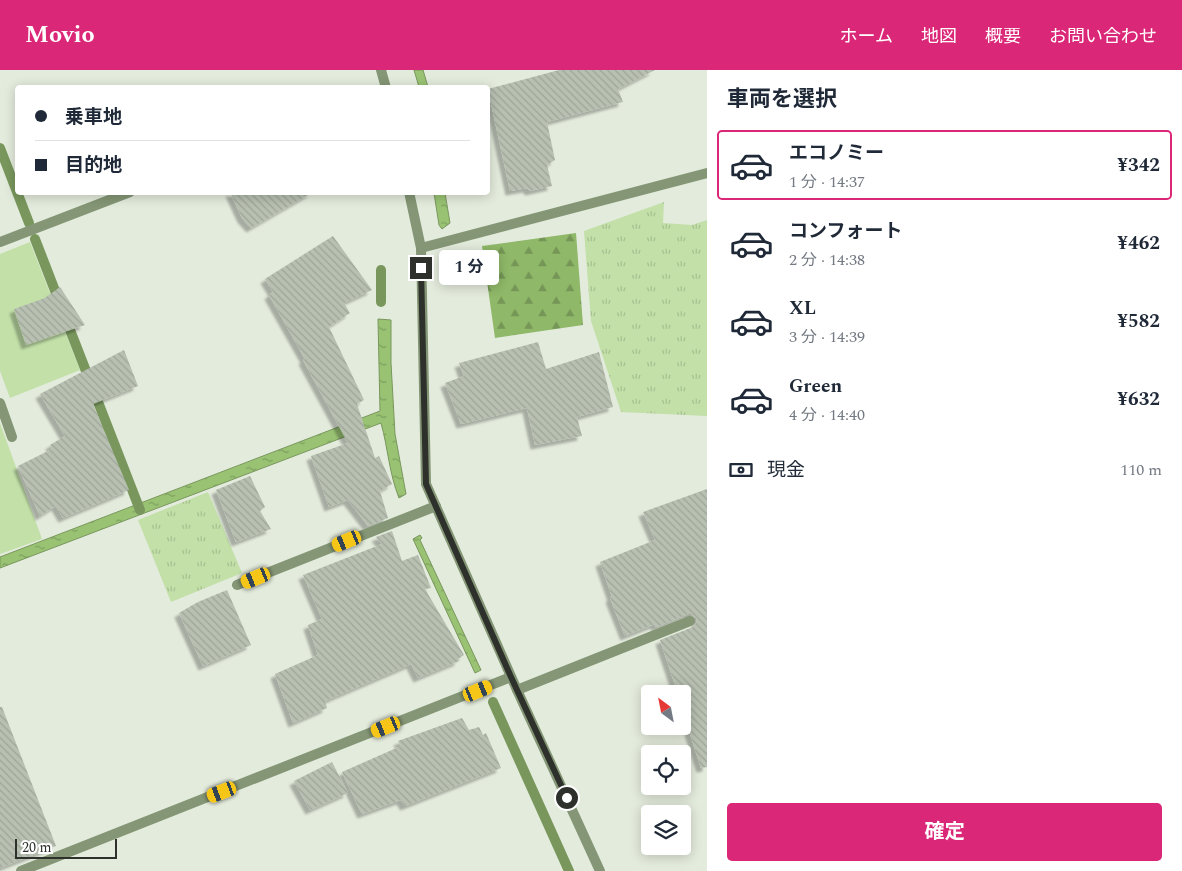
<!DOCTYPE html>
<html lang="ja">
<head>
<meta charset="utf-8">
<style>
  :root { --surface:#fff; --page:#f6f6f7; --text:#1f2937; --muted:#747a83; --line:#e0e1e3; --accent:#db2777 }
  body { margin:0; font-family:Spectral,"Noto Sans JP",serif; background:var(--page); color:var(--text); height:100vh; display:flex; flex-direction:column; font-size:19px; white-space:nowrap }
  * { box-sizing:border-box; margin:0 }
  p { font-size:16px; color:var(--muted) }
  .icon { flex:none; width:28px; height:28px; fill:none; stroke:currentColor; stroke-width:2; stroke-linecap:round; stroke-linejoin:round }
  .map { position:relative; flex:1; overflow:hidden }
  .side { display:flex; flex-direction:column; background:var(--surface); width:475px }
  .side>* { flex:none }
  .guide { position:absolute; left:15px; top:15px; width:475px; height:110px; border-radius:5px; box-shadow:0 2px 12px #0003; display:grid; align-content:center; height:110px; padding:0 20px; background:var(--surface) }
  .needle { width:32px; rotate:328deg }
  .fabs { position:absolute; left:641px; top:615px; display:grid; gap:10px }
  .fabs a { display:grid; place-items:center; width:50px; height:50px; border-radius:5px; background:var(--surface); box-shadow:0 2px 12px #0003; font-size:25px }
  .scale { position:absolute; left:15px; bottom:12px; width:102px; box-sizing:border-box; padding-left:5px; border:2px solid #2d302b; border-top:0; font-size:14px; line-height:18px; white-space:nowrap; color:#2d302b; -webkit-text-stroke:4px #fff; paint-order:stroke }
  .end { position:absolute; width:22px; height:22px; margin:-11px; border:6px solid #2d302b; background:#fff; box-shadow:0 0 0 2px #fff }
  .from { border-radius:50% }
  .bubble { position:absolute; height:35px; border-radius:5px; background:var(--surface); box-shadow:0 2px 12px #0003; font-size:16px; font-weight:700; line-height:35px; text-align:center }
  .car { position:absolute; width:15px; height:30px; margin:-15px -8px; border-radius:6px; box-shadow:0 0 4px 1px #0007; background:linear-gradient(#f5c518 24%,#345 0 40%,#f5c518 0 76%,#345 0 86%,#f5c518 0) }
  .guide b { display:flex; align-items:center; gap:18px; height:48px; font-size:19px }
  .guide b+b { border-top:1px solid var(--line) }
  .guide i { width:12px; height:12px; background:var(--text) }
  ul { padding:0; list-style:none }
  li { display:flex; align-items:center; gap:15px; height:70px; margin:0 10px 8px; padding:0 10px; border:2px solid transparent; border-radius:5px }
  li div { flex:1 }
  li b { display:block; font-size:19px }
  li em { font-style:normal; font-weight:700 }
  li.active { border-color:var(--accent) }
  li>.icon { width:45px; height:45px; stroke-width:1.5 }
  h2 { padding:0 20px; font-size:22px; line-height:60px }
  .pay { display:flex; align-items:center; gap:12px; height:55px; padding:0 20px; font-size:19px }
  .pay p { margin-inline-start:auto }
  .primary-button { display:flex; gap:10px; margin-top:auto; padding:10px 20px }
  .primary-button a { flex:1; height:58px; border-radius:5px; background:var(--accent); color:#fff; font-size:20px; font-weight:700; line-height:58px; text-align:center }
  header { display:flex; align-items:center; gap:30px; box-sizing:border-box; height:70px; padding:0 25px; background:var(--accent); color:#fff }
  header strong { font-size:24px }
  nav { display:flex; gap:28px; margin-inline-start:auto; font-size:18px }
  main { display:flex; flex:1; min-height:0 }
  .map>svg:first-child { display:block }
</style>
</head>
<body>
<header>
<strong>Movio</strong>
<nav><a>ホーム</a><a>地図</a><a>概要</a><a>お問い合わせ</a></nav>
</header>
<main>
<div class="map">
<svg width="707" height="801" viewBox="0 0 707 801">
  <defs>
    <pattern id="grass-tufts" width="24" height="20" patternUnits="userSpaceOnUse" patternTransform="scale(1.25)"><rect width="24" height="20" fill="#c2e0a8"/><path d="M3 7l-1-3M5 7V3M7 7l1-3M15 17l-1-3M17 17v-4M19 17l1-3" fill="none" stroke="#a7c091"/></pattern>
    <pattern id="forest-firs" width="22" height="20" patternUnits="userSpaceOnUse" patternTransform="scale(1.25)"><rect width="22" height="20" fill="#8fb868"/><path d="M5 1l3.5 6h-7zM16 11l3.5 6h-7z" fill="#759656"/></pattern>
    <pattern id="water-ripples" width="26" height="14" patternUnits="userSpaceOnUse" patternTransform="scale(1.25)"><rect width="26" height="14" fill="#99c373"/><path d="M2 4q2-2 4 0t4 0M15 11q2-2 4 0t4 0" fill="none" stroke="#7d9f5f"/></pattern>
    <pattern id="building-back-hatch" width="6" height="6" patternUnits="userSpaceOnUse" patternTransform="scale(1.25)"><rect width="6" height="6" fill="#b8c0b2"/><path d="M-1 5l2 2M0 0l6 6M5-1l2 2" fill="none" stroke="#9ea599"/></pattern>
    <filter id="shadow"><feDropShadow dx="-4.5" dy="4.5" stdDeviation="1" flood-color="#0004"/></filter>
  </defs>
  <rect width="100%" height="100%" fill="#e3ebdc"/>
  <!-- grass -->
  <g fill="url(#grass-tufts)">
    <polygon points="664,132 663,153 692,155 707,150 707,346 621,342 591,251 584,161"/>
    <polygon points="208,422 242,503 171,532 138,450"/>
  </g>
  <!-- forest -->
  <polygon fill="url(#forest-firs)" points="576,163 583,255 495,268 482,176"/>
  <!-- garden -->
  <g fill="#c2e0a8">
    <polygon points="30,172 80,300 10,328 0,301 0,184"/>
    <polygon points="0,353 42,469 0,484"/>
  </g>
  <!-- water -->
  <g fill="url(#water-ripples)" stroke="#79975d">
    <polygon points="414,0 423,0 428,17 419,17"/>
    <polygon points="434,123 445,123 450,153 442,159 439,155"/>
    <path d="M378 249 391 250V293L395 364 406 424 399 428C389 403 388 378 381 353L0 498V487L380 341Z"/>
    <polygon points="420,465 422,468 420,470 481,600 475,603 413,469"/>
  </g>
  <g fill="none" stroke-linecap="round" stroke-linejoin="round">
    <!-- stream -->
    <g stroke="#79975d" stroke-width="10">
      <polyline points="0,78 29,153"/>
      <polyline points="35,169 59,231"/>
      <polyline points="381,200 381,232"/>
      <polyline points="65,247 140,440"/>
      <polyline points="493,632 569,801"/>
    </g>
  </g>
  <!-- building -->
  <g fill="url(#building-back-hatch)" filter="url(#shadow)">
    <polygon points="559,0 655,0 618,19 623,32 547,52 555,90 547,95 552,116 530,121 527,118 510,121 488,19"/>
    <polygon points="230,122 313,122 251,158 242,148"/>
    <polygon points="333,166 372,220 344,233 350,243 329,257 364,330 357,334 375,388 379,386 392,414 380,421 388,448 368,456 348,430 329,437 311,386 348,373 303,290 305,289 269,225 273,222 265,209"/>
    <polygon points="60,217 85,255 26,275 14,239 45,228"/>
    <polygon points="538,272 546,299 599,282 613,337 577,347 582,366 535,375 527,338 461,354 445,313 464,306 459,293"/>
    <polygon points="124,280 138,316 93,334 129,420 63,448 56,436 40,446 18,396 52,379 50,375 65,366 40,324"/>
    <polygon points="250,406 265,437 260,441 271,459 236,472 216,420"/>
    <polygon points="707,419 707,697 701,698 682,639 682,624 678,624 660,570 693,557 697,552 696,548 691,544 688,544 656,557 655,554 625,566 610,528 612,527 600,492 655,470 643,442"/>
    <polygon points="392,461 402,491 418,485 431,518 425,519 464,585 458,589 459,591 418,608 411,594 325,631 327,638 293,653 275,604 318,585 308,555 322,549 303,505 382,474 376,467"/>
    <polygon points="227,520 251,575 203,596 179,543 198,532"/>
    <polygon points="0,637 2,637 56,776 0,798"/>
    <polygon points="462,648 469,660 479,657 483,665 486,663 501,698 405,736 401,730 362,744 342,702 401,676 398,671"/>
    <polygon points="332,692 348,723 310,740 294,711"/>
  </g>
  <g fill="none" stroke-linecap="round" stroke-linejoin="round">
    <!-- minor -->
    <g stroke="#849675" stroke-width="10">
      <polyline points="381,0 386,18"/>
      <polyline points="409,122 421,178 426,414 517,620 600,801"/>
      <polyline points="0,172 130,122"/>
      <polyline points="421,178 707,103"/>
      <polyline points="0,333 12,367"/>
      <polyline points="237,515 436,436"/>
      <polyline points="517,620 690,551"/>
      <polyline points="21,801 511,607"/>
    </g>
  </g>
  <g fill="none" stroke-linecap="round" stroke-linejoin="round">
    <!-- route -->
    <polyline stroke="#2d302b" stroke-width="6" points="421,198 426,414 511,607 567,728"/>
  </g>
</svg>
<div class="fabs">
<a><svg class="needle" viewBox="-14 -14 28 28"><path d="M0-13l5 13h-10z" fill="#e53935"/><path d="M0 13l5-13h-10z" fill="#747a83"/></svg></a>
<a><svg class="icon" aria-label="locate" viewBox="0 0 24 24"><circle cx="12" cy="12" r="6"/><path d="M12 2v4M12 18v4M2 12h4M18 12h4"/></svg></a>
<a><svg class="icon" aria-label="layers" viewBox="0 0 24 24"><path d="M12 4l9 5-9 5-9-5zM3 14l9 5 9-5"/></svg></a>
</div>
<div class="scale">20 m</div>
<i class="end from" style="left:567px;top:728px"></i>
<i class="end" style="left:421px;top:198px"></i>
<div class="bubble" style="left:439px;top:180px;width:60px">1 分</div>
<i class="car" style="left:347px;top:471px;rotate:248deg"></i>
<i class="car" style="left:256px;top:508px;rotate:248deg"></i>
<i class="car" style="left:478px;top:621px;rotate:68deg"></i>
<i class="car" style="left:386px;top:657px;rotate:248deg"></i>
<i class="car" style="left:222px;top:722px;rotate:249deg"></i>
<div class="guide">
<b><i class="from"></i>乗車地</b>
<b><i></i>目的地</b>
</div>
</div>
<section class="side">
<h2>車両を選択</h2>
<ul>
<li class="active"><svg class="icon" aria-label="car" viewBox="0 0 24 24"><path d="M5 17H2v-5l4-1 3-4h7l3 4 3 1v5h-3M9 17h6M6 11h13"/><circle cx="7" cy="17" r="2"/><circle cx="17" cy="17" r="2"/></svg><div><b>エコノミー</b><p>1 分 · 14:37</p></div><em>¥342</em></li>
<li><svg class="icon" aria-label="car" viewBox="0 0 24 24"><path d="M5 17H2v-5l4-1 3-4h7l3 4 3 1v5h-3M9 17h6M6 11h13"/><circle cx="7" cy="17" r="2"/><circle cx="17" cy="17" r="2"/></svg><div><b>コンフォート</b><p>2 分 · 14:38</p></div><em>¥462</em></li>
<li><svg class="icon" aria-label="car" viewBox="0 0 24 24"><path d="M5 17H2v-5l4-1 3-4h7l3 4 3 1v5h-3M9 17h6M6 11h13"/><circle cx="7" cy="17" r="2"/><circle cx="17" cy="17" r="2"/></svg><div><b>XL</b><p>3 分 · 14:39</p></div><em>¥582</em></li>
<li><svg class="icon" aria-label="car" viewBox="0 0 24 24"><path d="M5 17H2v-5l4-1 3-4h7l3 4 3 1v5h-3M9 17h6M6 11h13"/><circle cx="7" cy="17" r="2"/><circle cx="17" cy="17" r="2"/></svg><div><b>Green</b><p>4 分 · 14:40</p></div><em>¥632</em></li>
</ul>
<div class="pay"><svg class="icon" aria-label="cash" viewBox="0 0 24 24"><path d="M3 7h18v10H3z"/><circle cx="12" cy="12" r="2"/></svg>現金<p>110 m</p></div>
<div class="primary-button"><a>確定</a></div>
</section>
</main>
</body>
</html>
